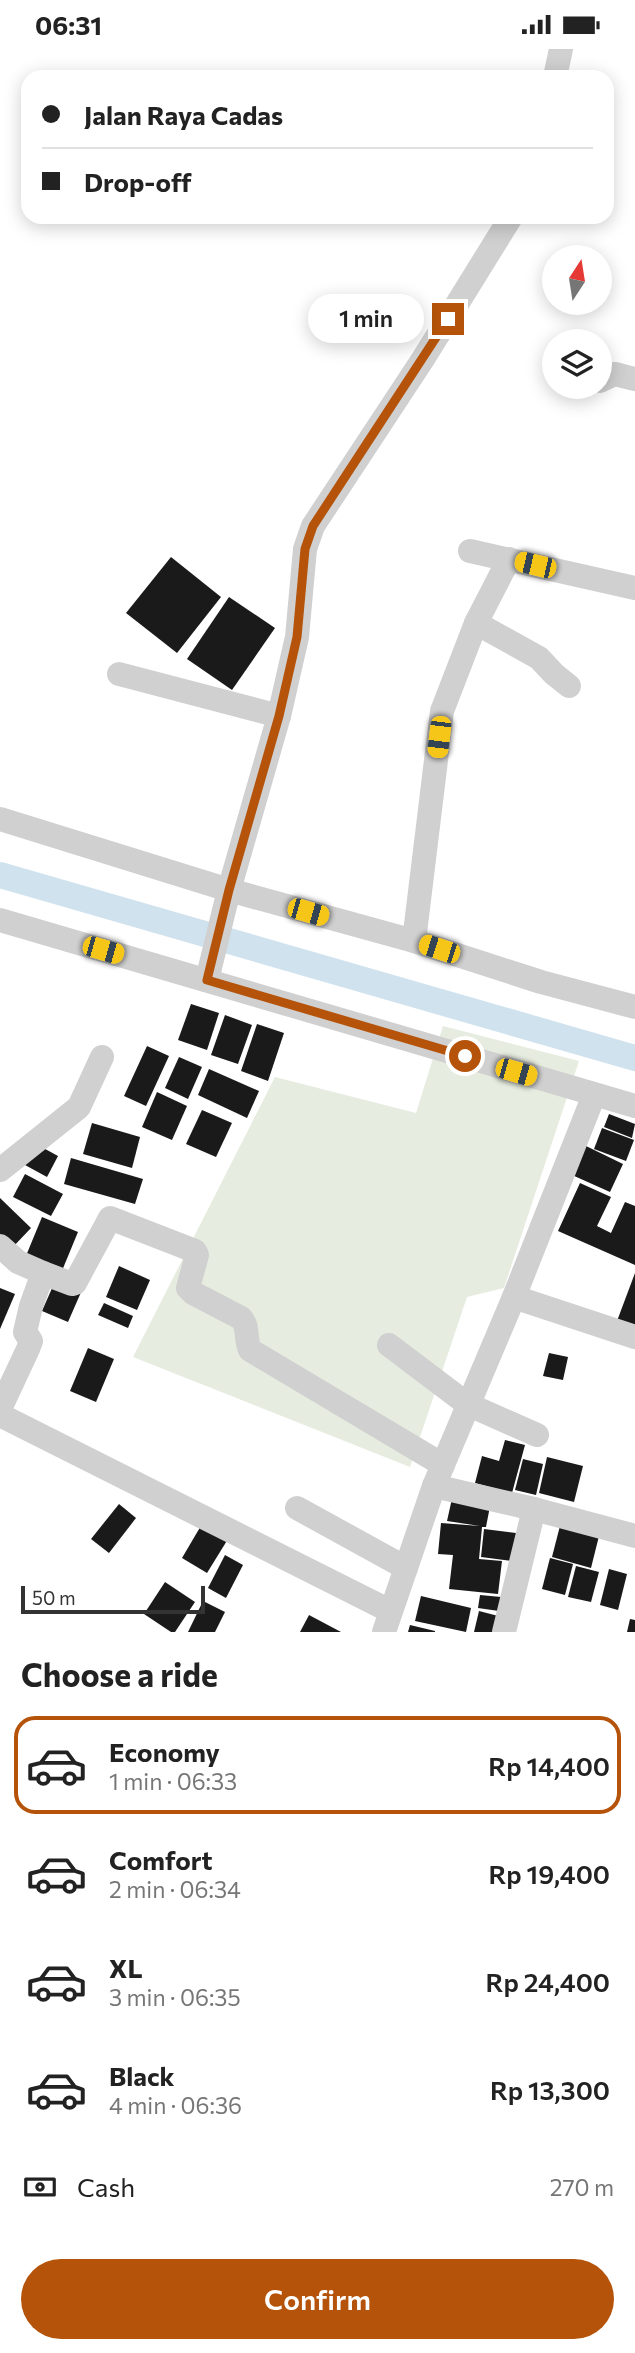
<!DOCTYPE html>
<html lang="en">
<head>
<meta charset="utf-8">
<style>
  :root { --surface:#fff; --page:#f6f6f6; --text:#222; --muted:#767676; --line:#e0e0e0; --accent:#b45309 }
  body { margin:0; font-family:Commissioner,sans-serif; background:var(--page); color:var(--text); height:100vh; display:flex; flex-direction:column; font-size:26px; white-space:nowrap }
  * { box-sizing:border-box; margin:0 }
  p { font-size:23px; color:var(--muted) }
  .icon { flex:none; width:38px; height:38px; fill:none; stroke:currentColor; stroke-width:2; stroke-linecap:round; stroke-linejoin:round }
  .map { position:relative; height:1583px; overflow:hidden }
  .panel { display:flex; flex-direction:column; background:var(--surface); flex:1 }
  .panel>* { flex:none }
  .top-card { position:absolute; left:21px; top:21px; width:593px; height:154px; border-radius:21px; box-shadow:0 4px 18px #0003; display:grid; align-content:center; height:154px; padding:0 21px; background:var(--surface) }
  .needle { width:46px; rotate:12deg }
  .fabs { position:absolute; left:542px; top:196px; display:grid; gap:14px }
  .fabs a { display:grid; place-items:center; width:70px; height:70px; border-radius:50%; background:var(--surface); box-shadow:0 4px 18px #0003; font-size:35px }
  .scale { position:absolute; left:21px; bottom:18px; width:184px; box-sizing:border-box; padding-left:7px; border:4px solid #333; border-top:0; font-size:19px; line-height:24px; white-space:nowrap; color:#333; -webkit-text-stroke:5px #fff; paint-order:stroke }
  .end { position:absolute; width:32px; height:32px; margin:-16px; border:9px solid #b45309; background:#fff; box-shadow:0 0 0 4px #fff }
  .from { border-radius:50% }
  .bubble { position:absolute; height:49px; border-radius:24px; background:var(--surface); box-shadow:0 4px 18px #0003; font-size:23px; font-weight:600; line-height:49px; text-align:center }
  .car { position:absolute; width:21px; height:42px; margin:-21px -10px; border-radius:9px; box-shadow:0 0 5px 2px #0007; background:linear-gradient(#f5c518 24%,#345 0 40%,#f5c518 0 76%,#345 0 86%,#f5c518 0) }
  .top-card b { display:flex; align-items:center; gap:24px; height:66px; font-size:26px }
  .top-card b+b { border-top:2px solid var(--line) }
  .top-card i { width:18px; height:18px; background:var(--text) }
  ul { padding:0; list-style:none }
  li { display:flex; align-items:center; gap:21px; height:98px; margin:0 14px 10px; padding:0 7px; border:4px solid transparent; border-radius:21px }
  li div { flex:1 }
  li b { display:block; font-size:26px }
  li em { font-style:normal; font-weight:600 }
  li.selected { border-color:var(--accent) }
  li>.icon { width:63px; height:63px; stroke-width:1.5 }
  h2 { padding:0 21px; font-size:32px; line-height:84px }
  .pay { display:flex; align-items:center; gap:18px; height:77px; padding:0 21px; font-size:26px }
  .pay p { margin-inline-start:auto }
  .button { display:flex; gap:14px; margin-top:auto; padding:14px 21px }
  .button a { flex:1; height:80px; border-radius:42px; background:var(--accent); color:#fff; font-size:28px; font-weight:600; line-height:80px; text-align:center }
  .status { display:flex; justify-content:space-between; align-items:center; height:49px; padding:0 35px; background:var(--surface); direction:ltr }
  .status svg { height:19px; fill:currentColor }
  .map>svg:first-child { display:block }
</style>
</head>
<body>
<div class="status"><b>06:31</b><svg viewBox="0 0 49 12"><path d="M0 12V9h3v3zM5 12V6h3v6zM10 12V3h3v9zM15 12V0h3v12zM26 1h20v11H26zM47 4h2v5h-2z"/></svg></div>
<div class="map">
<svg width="635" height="1583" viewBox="0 0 635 1583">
  <rect width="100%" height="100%" fill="#fff"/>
  <!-- green -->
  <polygon fill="#e6ecdf" points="443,977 579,1012 504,1239 467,1248 410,1418 133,1308 275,1028 416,1064"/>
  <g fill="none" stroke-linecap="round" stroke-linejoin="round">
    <!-- canal -->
    <polyline stroke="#cfe2ee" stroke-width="26" points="0,826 635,1009"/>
  </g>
  <!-- building -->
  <g fill="#1a1a1a">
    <polygon points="171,508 221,548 177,604 126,564"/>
    <polygon points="229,548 275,579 232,641 187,610"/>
    <polygon points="191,955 219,964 207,1001 178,991"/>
    <polygon points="225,966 252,976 238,1015 211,1006"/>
    <polygon points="257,975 284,984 268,1032 241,1022"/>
    <polygon points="147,997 169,1007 146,1057 124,1047"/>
    <polygon points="179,1008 202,1018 188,1050 165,1039"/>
    <polygon points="209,1020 259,1042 247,1069 198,1046"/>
    <polygon points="157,1043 187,1057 172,1091 142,1078"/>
    <polygon points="202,1061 232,1074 216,1108 186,1095"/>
    <polygon points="609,1065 635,1075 632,1089 604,1078"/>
    <polygon points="92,1074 140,1088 132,1119 83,1105"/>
    <polygon points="602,1079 634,1091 626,1112 594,1100"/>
    <polygon points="36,1095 58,1107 47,1128 25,1116"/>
    <polygon points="586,1097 623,1115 610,1143 572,1126"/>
    <polygon points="71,1109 143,1130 135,1155 64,1135"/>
    <polygon points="25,1125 63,1145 51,1167 13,1148"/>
    <polygon points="580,1134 611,1148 597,1177 611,1184 625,1153 635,1157 635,1216 558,1182"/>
    <polygon points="0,1149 31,1179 12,1199 0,1187"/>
    <polygon points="42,1168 78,1183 59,1229 23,1214"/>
    <polygon points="119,1217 150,1231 137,1261 106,1248"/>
    <polygon points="635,1224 635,1279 617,1272"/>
    <polygon points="56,1230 82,1241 68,1273 42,1262"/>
    <polygon points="0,1239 15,1245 0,1280"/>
    <polygon points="104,1254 133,1267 128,1279 98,1266"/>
    <polygon points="88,1299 114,1310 96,1353 70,1342"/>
    <polygon points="549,1304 568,1308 563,1331 543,1327"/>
    <polygon points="505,1391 525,1396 512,1444 475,1434 482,1407 499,1412"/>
    <polygon points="547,1408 583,1417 574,1453 539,1444"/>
    <polygon points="523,1410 543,1415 536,1446 515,1441"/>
    <polygon points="453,1445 491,1452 486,1478 482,1478 479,1510 502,1512 498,1545 449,1540 453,1506 438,1505 441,1474 480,1477 447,1472"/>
    <polygon points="119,1455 136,1469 109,1504 91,1490"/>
    <polygon points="562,1469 601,1479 591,1519 552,1508"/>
    <polygon points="202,1475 228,1490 207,1524 182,1509"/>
    <polygon points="484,1480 524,1485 520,1513 481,1508"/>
    <polygon points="225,1506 243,1516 226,1549 208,1539"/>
    <polygon points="550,1509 573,1515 565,1546 542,1540"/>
    <polygon points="576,1517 599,1523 591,1553 568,1548"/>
    <polygon points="609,1520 627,1525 618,1561 600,1556"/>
    <polygon points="165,1533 195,1553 175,1583 171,1583 144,1565"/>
    <polygon points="480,1546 501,1548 499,1562 478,1559"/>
    <polygon points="421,1547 471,1559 466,1583 415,1572"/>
    <polygon points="203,1552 225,1563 215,1583 188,1583"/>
    <polygon points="479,1562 506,1569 503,1583 474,1583"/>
    <polygon points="309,1566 341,1583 300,1583"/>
    <polygon points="630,1570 635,1571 635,1583 627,1583"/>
    <polygon points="410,1576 435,1582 435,1583 408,1583"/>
  </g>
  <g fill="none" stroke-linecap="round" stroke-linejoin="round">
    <!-- minor -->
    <g stroke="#d0d0d0" stroke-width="24">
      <polyline points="555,28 561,0"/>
      <polyline points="600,332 615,325 635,330"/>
      <polyline points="470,502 635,539"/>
      <polyline points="476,574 539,609 554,625 569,637"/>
      <polyline points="119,625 279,667"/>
      <polyline points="0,770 229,841 414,892 541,933 635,958"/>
      <polyline points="0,871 635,1057"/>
      <polyline points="414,892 442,662 476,574 509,510"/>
      <polyline points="207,931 229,841 279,667 297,588 305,500 313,477 423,310 511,168"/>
      <polyline points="0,1121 79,1058 102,1008"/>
      <polyline points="0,1197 18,1213 43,1224 31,1257 25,1283 31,1292 28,1300 0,1360"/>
      <path d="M43 1224 72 1235 75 1234 110 1169 195 1202 197 1206 188 1239 193 1244 241 1269C249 1277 245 1291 250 1301L443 1416"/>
      <polyline points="514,1248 635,1288"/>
      <polyline points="389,1296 467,1355 537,1386"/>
      <polyline points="0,1366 390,1562"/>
      <polyline points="434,1437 534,1460 635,1487"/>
      <polyline points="297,1459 406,1519"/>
      <polyline points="384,1583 434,1437 514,1248 594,1046"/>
      <polyline points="504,1583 534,1460"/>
    </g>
  </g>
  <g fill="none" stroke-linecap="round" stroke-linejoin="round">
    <!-- route -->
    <polyline stroke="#b45309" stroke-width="9" points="448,270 313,477 305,500 297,588 279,667 229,841 207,931 465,1007"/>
  </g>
</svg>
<div class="fabs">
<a><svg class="needle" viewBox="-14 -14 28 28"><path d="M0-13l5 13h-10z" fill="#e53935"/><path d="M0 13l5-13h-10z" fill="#767676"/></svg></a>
<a><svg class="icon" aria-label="layers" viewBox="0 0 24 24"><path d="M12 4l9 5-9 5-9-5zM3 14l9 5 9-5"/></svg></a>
</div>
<div class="scale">50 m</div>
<i class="end from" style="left:465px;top:1007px"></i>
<i class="end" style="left:448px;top:270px"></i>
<div class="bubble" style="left:308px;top:245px;width:116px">1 min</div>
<i class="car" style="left:535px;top:516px;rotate:283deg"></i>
<i class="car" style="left:439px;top:688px;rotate:187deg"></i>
<i class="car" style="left:308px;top:863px;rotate:106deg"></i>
<i class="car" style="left:439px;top:900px;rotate:288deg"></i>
<i class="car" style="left:103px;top:901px;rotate:106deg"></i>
<i class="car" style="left:516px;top:1023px;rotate:106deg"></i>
<div class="top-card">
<b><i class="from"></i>Jalan Raya Cadas</b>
<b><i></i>Drop-off</b>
</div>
</div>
<section class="panel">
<h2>Choose a ride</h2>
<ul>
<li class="selected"><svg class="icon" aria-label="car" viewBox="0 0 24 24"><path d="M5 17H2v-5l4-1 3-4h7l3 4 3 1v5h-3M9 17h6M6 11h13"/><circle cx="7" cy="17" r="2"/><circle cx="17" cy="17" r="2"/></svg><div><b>Economy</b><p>1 min · 06:33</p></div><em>Rp 14,400</em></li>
<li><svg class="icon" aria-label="car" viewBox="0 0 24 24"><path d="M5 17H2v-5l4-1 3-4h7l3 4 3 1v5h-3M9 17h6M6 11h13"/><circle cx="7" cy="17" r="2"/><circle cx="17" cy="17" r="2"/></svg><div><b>Comfort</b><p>2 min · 06:34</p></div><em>Rp 19,400</em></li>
<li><svg class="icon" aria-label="car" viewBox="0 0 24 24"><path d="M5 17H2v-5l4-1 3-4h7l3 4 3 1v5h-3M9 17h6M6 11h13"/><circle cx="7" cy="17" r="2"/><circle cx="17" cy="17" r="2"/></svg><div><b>XL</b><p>3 min · 06:35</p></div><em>Rp 24,400</em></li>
<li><svg class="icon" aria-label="car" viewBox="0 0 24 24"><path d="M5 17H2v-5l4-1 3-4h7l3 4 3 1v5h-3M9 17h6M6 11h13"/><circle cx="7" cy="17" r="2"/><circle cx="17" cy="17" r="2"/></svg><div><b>Black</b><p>4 min · 06:36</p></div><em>Rp 13,300</em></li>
</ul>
<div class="pay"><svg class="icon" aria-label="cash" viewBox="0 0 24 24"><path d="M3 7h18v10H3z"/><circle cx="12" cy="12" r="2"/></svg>Cash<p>270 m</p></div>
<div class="button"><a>Confirm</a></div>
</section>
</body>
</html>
